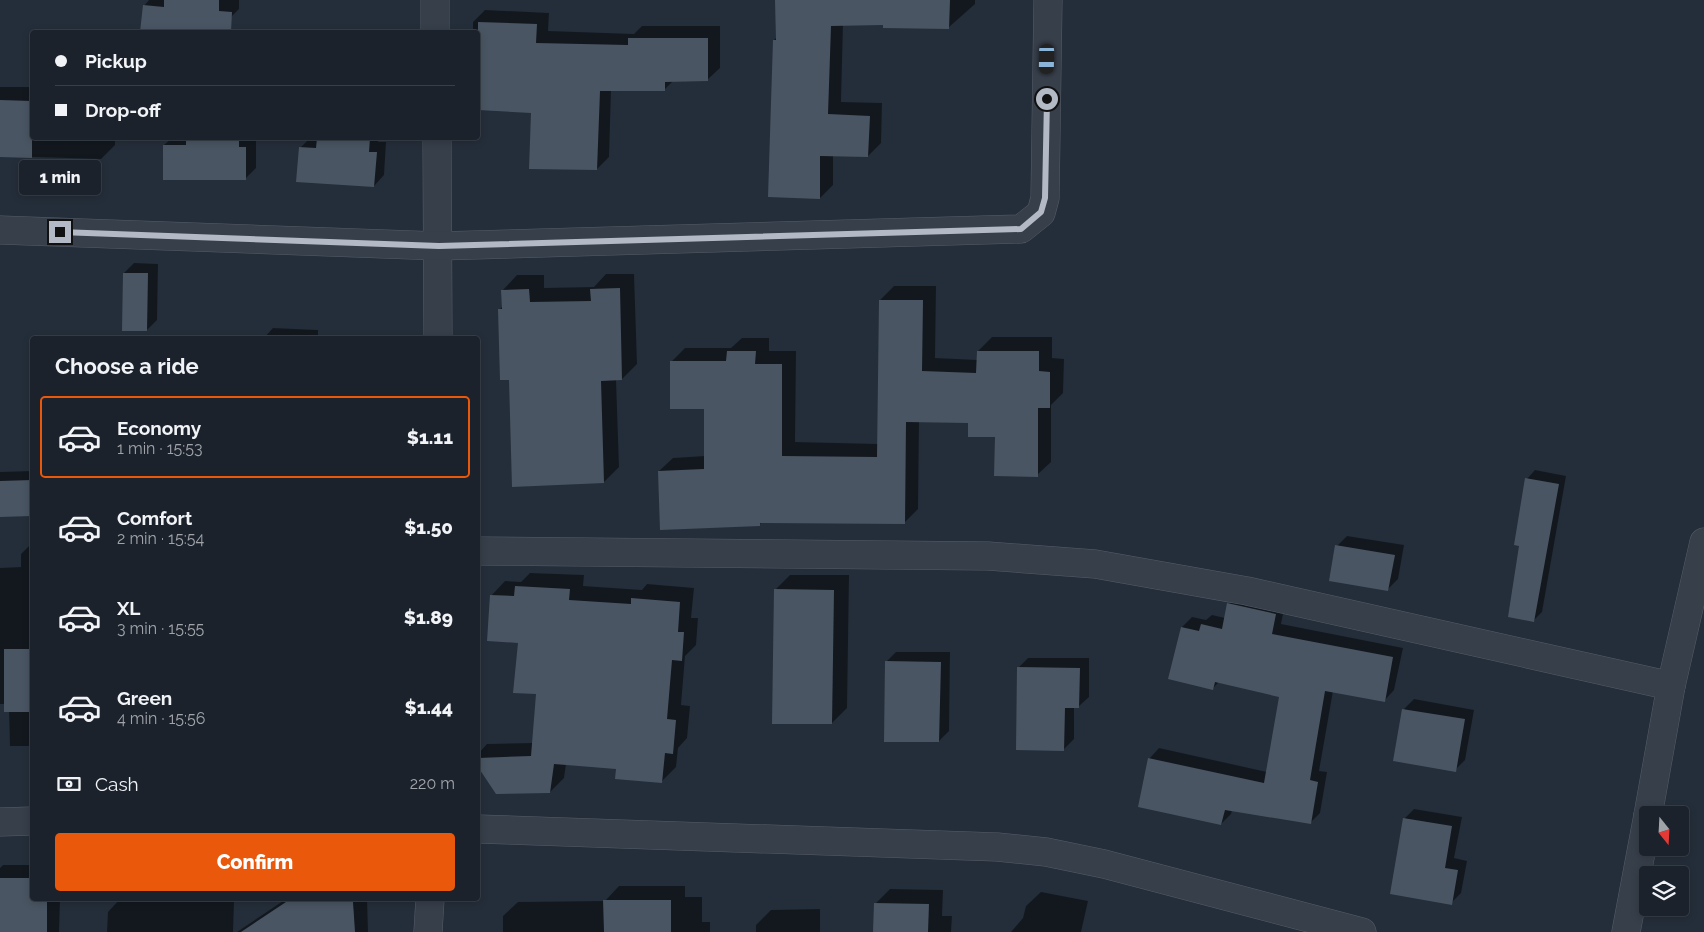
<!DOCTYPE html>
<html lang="en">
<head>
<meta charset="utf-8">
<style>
  :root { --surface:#1b222c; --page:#282f38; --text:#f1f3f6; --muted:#a0a4a9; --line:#393f48; --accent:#ea580c }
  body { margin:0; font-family:Raleway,sans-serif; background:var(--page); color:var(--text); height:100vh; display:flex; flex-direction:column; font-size:19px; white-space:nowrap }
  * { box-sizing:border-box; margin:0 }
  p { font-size:16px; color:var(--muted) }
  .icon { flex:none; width:28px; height:28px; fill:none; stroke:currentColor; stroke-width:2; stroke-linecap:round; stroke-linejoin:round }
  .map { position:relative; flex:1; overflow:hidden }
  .details { position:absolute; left:30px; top:336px; width:450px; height:565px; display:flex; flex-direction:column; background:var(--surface); border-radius:5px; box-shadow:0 2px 8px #0003,0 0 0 1px var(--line) }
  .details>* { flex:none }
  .banner { position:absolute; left:30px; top:30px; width:450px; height:110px; border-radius:5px; box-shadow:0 2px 8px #0003,0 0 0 1px var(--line); display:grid; align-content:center; height:110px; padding:0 25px; background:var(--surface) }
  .needle { width:32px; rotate:162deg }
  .tools { position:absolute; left:1639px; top:806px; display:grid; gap:10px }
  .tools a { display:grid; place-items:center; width:50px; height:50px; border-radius:5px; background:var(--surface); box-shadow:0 2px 8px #0003,0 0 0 1px var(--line); font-size:25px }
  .end { position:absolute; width:22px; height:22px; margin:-11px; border:6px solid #b3bac6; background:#111; box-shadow:0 0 0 2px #111 }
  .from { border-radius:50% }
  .bubble { position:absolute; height:35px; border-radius:5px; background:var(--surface); box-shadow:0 2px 8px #0003,0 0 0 1px var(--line); font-size:16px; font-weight:800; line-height:35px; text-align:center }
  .car { position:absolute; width:15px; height:30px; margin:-15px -8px; border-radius:6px; box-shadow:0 0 4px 1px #0007; background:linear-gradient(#222 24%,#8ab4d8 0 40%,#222 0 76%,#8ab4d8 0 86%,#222 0) }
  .banner b { display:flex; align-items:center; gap:18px; height:48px; font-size:19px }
  .banner b+b { border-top:1px solid var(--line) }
  .banner i { width:12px; height:12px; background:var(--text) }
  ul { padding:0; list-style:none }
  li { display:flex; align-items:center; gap:15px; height:82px; margin:0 10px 8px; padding:0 15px; border:2px solid transparent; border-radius:5px }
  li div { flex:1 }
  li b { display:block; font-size:19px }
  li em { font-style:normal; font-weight:800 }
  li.current { border-color:var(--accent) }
  li>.icon { width:45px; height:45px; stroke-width:1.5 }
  h2 { padding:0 25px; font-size:22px; line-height:60px }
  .pay { display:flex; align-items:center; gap:12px; height:55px; padding:0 25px; font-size:19px }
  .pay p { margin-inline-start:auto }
  .action { display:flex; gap:10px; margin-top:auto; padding:10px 25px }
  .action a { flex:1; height:58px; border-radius:5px; background:var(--accent); color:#fff; font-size:20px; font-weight:800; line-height:58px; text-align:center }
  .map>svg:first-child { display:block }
</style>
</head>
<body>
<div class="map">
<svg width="1704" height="932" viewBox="0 0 1704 932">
  <rect width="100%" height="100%" fill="#242e3a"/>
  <!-- shadow -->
  <g fill="#0007">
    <polygon points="149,0 239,0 239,9 231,17 231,32 141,32 144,6"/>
    <polygon points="777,0 975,0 975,4 948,28 885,24 843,24 841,102 882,103 881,143 868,156 833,155 833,185 820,198 774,40 777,37"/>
    <polygon points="485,10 549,13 548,31 634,34 642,26 720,26 720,68 707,80 674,80 665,89 611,90 609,157 597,169 532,112 478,109 478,32 473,32 473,22"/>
    <polygon points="0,87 32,87 32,138 115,138 115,145 101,159 0,156"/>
    <polygon points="172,138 256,138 256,168 246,178 164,145"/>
    <polygon points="310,138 379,138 378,142 386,142 384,175 374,186 300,148"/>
    <polygon points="134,263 158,264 157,320 147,330 124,273"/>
    <polygon points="606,274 634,274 637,364 622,379 616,379 619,467 604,482 510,378 499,310 503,306 503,290 517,275 544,275 544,288 594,287"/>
    <polygon points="894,286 936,286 935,358 978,360 978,351 992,337 1052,337 1052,358 1064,359 1063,393 1051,405 1051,462 1037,475 996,436 969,422 919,421 918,509 904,523 762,522 759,525 659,471 673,458 705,456 706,407 672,361 685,348 731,348 742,338 769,338 769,351 796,351 795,442 878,444 880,300"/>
    <polygon points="273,328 318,330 318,339 263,339"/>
    <polygon points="1535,470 1566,476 1542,612 1533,621 1521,545 1527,479"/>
    <polygon points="32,471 32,506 0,505 0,472"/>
    <polygon points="1347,536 1404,545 1398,579 1388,589 1337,546"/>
    <polygon points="32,543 32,746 10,746 9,711 5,704 0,704 0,568 21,567 21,554"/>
    <polygon points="530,573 584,575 583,586 642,590 647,584 694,588 691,618 698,618 696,645 685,656 681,705 690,706 687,738 678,748 676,767 662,781 618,768 566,764 564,778 550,792 497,792 478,765 478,754 487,744 533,743 537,693 519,642 491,596 505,581 521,582"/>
    <polygon points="790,575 849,575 847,708 832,723 775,590"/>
    <polygon points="1239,594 1285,604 1281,624 1403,648 1394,690 1384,701 1333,691 1319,771 1327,772 1320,813 1310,823 1232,810 1231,814 1221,824 1149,759 1159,748 1267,772 1280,696 1219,682 1212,689 1182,627 1192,617 1206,620 1212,615 1225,618 1228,604"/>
    <polygon points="896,652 950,652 949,731 939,741 886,662"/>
    <polygon points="1028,658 1089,658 1089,697 1078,707 1074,707 1074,739 1064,749 1018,668"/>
    <polygon points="1414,699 1474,710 1465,760 1455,770 1404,709"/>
    <polygon points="1414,809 1462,817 1454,858 1467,861 1461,893 1451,903 1404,819"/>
    <polygon points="3,865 32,865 32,899 60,899 59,932 0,932 0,868"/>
    <polygon points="619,886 685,886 685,897 702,897 702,922 710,922 710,932 503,932 503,916 518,902 605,901"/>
    <polygon points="890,889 943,890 942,916 952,916 951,932 874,932 875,904"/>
    <polygon points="1041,892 1088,901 1081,932 1011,932 1023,918 1026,906"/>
    <polygon points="120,899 234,902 233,932 107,932 108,912"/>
    <polygon points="286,899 367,899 368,932 237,932"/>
    <polygon points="820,909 820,932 756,932 756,925 771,910"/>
  </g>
  <!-- building -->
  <g fill="#4a5563">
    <polygon points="164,0 219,0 219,11 232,12 231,32 140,32 143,5 164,7"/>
    <polygon points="775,0 950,0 949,29 883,28 883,25 831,26 828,114 870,116 868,157 820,156 820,199 768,197 773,40 776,40"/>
    <polygon points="478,22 537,24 536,43 628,45 628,38 708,38 708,81 665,82 665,91 600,91 597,170 529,169 531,113 478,110"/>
    <polygon points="0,100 32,101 32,158 0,157"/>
    <polygon points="186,138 239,138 239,147 246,147 246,180 163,180 163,145 186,145"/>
    <polygon points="317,138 370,138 369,152 377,152 374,187 296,182 299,147 316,148"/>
    <polygon points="123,273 148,273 147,331 122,331"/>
    <polygon points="620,288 622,380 601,381 604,483 512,487 509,380 500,380 498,309 502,309 501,290 529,289 530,302 591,301 590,289"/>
    <polygon points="879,300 923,300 922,371 976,373 977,351 1039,351 1039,371 1050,372 1050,408 1038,408 1038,477 994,476 995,437 968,437 968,423 906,422 905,524 760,523 760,526 660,530 658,471 704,469 704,409 670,409 670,361 726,361 727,351 756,351 755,364 782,364 782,456 877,457"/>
    <polygon points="1525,478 1559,484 1534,622 1508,617 1519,546 1514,545"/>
    <polygon points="32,480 32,516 0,517 0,481"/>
    <polygon points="1335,545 1395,555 1388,591 1329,581"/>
    <polygon points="515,586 570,589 569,600 631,604 631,598 680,602 678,632 684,632 682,661 672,660 667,719 676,720 673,754 665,753 662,783 615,779 616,769 554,764 550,793 496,794 478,767 478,758 531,756 536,694 513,693 518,643 487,641 490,595 514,596"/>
    <polygon points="774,589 834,590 832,724 772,724"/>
    <polygon points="1227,603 1276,614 1272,634 1393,657 1385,702 1325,691 1310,780 1318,782 1311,824 1225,810 1221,825 1138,807 1148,758 1264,783 1279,697 1215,682 1213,690 1168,679 1181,627 1199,631 1201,624 1222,629"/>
    <rect x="4" y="649" width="28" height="63"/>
    <polygon points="885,661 941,662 939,742 884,742"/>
    <polygon points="1017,667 1080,668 1079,708 1065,708 1064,751 1016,750"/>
    <polygon points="1402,709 1465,719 1456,772 1393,761"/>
    <polygon points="1403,818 1452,826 1445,868 1458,870 1452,905 1390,894"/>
    <polygon points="0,878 32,878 32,899 47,899 47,932 0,932"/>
    <polygon points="289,900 353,902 355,932 241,932"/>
    <polygon points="603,900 671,900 671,932 604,932"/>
    <polygon points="874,903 929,904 928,932 873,932"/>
  </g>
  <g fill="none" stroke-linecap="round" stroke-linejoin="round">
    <defs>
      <g id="minor">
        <polyline points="435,0 435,32"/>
        <polyline points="437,138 438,339"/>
        <polyline points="0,230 439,246 1021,229 1041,213 1045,198 1048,0"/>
        <polyline points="478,551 988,556 1095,564 1247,591 1671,686"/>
        <polyline points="0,822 32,821"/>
        <polyline points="478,829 997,847 1046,852 1104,864 1362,932"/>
        <polyline points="428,932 430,899"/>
      </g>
      <g id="tertiary">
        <polyline points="1648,815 1671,686 1704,542"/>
        <polyline points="1626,932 1648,815"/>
      </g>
    </defs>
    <!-- minor casing -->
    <use href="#minor" stroke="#565d68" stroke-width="29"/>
    <!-- tertiary casing -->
    <use href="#tertiary" stroke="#565d68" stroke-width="29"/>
    <!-- minor -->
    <use href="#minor" stroke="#373f4b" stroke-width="28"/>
    <!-- tertiary -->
    <use href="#tertiary" stroke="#373f4b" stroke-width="28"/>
  </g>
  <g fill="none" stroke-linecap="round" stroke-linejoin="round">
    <!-- route -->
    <polyline stroke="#b3bac6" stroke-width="6" points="60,232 439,246 1021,229 1041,212 1045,198 1047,99"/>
  </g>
</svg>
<div class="tools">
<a><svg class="needle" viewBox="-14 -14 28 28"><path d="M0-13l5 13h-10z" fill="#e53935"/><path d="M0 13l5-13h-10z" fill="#a0a4a9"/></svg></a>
<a><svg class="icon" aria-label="layers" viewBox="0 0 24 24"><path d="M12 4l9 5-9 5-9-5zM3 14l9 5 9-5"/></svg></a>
</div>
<i class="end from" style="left:1047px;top:99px"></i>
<i class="end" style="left:60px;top:232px"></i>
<div class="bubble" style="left:19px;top:160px;width:82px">1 min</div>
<i class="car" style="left:1047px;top:59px;rotate:181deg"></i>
<div class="banner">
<b><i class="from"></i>Pickup</b>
<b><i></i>Drop-off</b>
</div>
<section class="details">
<h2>Choose a ride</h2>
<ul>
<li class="current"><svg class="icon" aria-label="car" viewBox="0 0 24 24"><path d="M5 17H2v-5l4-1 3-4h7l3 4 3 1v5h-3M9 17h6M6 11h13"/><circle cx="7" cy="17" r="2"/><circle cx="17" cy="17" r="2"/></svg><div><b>Economy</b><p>1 min · 15:53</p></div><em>$1.11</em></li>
<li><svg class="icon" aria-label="car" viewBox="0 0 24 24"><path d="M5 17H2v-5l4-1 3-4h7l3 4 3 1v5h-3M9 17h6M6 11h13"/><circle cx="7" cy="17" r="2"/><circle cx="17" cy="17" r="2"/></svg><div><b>Comfort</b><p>2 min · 15:54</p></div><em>$1.50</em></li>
<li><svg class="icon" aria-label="car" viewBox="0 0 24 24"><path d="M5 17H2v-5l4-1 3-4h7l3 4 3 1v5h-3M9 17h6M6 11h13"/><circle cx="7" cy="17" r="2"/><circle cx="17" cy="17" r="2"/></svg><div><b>XL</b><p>3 min · 15:55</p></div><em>$1.89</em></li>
<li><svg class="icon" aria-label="car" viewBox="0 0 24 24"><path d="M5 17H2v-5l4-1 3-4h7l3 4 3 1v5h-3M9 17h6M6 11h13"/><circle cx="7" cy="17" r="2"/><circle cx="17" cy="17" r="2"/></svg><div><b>Green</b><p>4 min · 15:56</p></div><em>$1.44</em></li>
</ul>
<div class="pay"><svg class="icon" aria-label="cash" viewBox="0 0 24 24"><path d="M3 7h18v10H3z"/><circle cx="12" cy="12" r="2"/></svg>Cash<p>220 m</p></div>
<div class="action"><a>Confirm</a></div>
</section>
</div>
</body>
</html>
